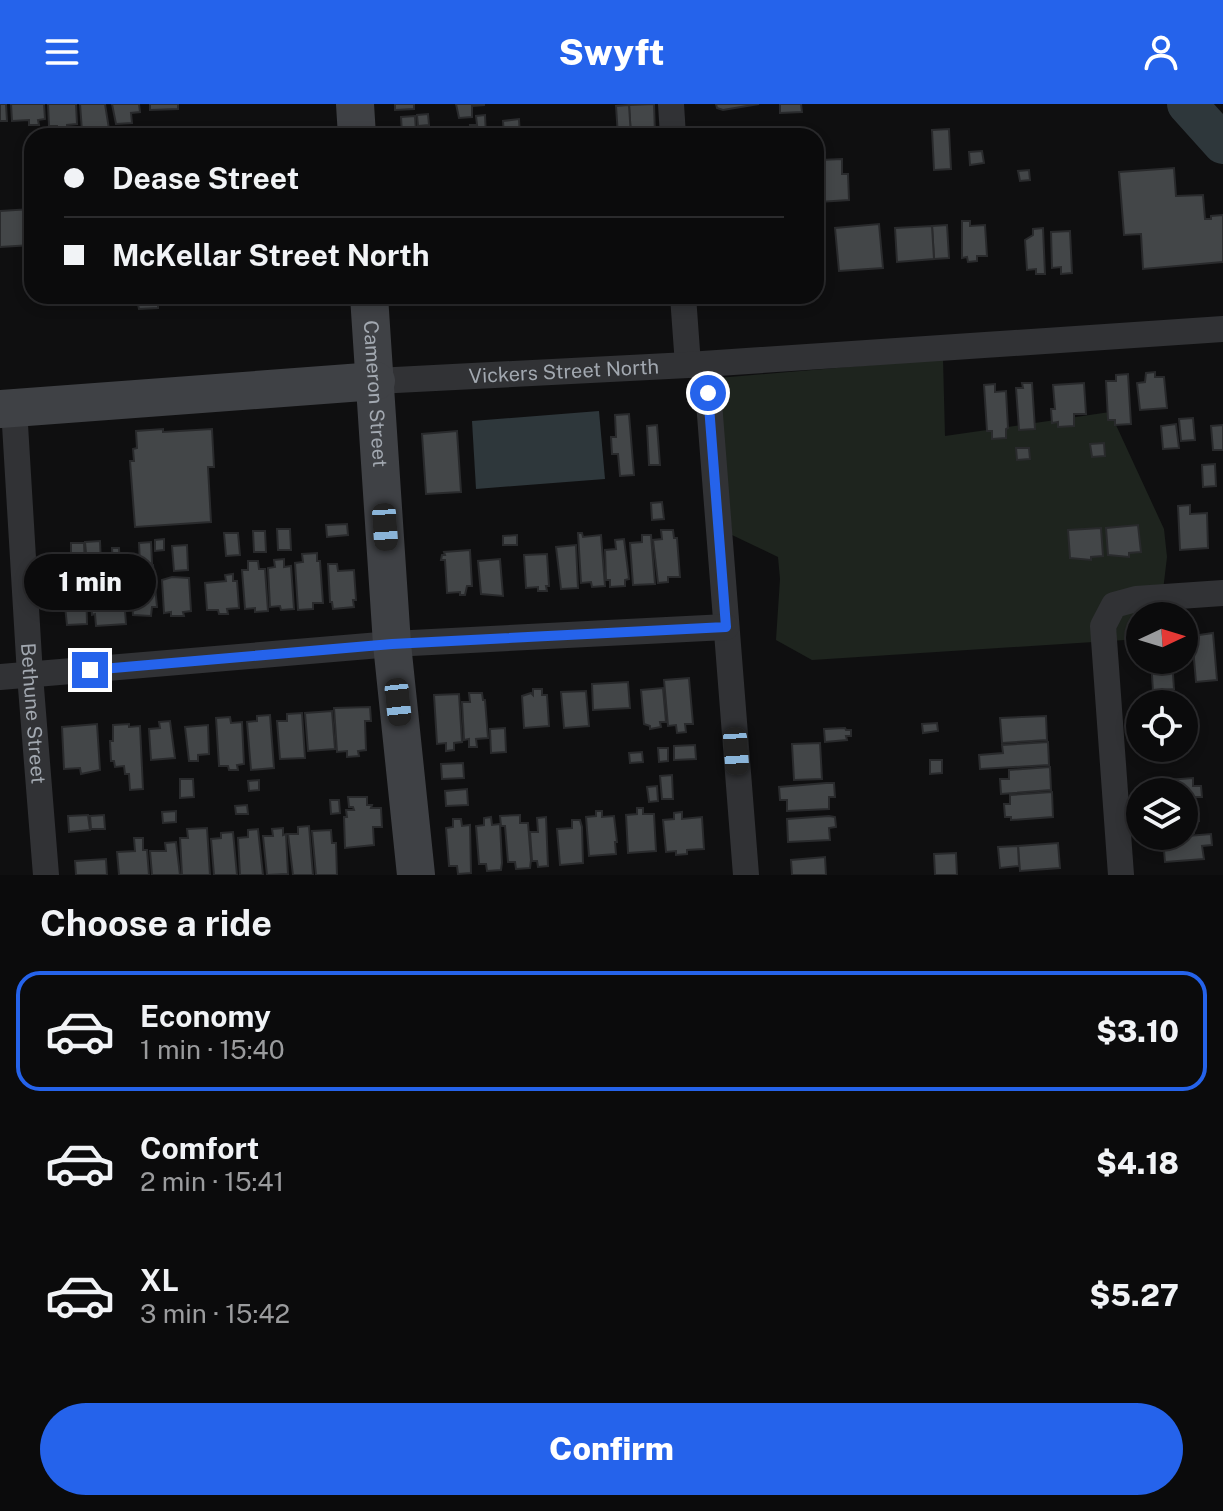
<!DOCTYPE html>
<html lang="en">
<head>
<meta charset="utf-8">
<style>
  :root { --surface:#0b0b0c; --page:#141415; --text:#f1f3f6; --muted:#9a9b9d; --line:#2b2b2d; --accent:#2563eb }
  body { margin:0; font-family:"Public Sans",sans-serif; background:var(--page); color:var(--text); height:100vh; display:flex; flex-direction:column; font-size:30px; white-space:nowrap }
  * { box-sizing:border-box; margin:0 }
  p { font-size:26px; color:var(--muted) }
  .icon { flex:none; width:44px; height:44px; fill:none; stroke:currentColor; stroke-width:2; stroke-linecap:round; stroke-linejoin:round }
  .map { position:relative; height:771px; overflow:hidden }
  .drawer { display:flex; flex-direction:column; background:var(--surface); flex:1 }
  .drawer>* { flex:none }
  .hud { position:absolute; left:24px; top:24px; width:800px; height:176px; border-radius:24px; box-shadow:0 4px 12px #0003,0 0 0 2px var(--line); display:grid; align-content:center; height:176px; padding:0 40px; background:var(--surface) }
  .needle { width:52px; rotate:86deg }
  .fabs { position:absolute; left:1126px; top:498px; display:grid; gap:16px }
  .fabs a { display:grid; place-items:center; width:72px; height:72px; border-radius:50%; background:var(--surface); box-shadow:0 4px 12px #0003,0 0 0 2px var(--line); font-size:40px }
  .end { position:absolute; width:36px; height:36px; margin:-18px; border:10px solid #2563eb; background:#fff; box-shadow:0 0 0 4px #fff }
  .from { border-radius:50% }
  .bubble { position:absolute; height:56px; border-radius:28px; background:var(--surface); box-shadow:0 4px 12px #0003,0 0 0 2px var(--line); font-size:26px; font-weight:800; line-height:56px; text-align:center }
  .car { position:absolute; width:24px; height:48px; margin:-24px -12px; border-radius:10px; box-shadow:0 0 6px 2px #0007; background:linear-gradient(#222 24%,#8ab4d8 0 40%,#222 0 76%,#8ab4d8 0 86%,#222 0) }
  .hud b { display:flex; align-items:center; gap:28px; height:76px; font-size:30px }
  .hud b+b { border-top:2px solid var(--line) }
  .hud i { width:20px; height:20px; background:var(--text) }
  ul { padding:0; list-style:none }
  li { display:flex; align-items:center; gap:24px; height:120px; margin:0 16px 12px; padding:0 24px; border:4px solid transparent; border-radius:24px }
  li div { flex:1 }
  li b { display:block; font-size:30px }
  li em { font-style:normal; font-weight:800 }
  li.current { border-color:var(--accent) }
  li>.icon { width:72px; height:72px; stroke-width:1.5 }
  h2 { padding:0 40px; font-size:36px; line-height:96px }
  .button { display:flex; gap:16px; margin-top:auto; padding:16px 40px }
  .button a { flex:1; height:92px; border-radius:48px; background:var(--accent); color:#fff; font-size:32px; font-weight:800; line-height:92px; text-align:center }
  header { display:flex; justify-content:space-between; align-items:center; height:104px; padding:0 40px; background:var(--accent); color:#fff; font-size:36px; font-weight:800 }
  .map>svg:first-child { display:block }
</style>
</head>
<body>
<header><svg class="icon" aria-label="menu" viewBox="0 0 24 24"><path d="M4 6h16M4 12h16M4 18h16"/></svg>Swyft<svg class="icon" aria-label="person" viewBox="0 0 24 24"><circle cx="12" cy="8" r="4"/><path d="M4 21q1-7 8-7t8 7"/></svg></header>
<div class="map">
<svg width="1223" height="771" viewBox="0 0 1223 771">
  <rect width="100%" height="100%" fill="#0f0f10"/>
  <!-- green -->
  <polygon fill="#1e241e" points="943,255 945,332 1110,308 1164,425 1167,453 1160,512 1140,512 1140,535 812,556 776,536 780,475 778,453 732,431 718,274"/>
  <!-- water -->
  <polygon fill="#2e373b" points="599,307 605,375 476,385 472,317"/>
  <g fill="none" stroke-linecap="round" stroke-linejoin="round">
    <!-- river -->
    <polyline stroke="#2e373b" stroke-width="40" points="1187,0 1223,40"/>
  </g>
  <!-- building -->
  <g fill="#434648" stroke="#292a2c" stroke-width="2">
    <polygon points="0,0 6,0 7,17 0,17"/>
    <polygon points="11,0 44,0 45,15 38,16 39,21 29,21 29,16 12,17"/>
    <polygon points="48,0 76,0 77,20 67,21 67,30 58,30 57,22 49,22"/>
    <polygon points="80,0 105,0 109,25 82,27"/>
    <polygon points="112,0 139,0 140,8 131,9 132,19 116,20"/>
    <polygon points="150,0 178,0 178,5 150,6"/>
    <polygon points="395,0 414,0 414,5 395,6"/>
    <polygon points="456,0 484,0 484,1 472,2 472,13 459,14"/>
    <polygon points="654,0 655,30 631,32 629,1"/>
    <polygon points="716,0 759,0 723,6 717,4"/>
    <polygon points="780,0 801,0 802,8 780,9"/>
    <polygon points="629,1 631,32 618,32 616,2"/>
    <polygon points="428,10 429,21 418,22 417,11"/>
    <polygon points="485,11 486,32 471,32 470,21 477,21 476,12"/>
    <polygon points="415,12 416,28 402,29 401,13"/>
    <polygon points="519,15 520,32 504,32 503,17"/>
    <polygon points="949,25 951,65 934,66 932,26"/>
    <polygon points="982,47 984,59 970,61 969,48"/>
    <polygon points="842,55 842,70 848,70 849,96 819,98 820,56"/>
    <polygon points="1174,64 1176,92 1203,91 1205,115 1211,115 1211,112 1223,111 1223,158 1143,165 1141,130 1124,131 1119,68"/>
    <polygon points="1029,66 1030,76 1020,77 1018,67"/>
    <polygon points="31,105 32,141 0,143 0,107"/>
    <polygon points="962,117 970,117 970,122 985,121 987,152 977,152 977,157 968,158 967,153 962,154"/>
    <polygon points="879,120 883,164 839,167 835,124"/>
    <polygon points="947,121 949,154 934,155 932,122"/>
    <polygon points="932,122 934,155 897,158 895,124"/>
    <polygon points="1043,124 1045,170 1036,170 1036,165 1027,166 1025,136 1033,131 1033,125"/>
    <polygon points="1070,127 1072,169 1061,170 1061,163 1052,164 1051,128"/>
    <polygon points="96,192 120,192 120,193 114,193 114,200 102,201 102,194"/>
    <polygon points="136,192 158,192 158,204 139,205"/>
    <polygon points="1155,268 1155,273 1164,273 1167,304 1140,306 1137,279 1145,278 1146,269"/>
    <polygon points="1128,270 1131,320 1115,321 1115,316 1108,316 1106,277 1116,277 1116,271"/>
    <polygon points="1022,279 1032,279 1035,325 1019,326 1016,284 1023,284"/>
    <polygon points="1084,279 1086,310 1074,310 1074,322 1058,323 1058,318 1052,319 1051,305 1055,305 1053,281"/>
    <polygon points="995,280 995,288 1006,287 1008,324 1006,325 1006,334 992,335 992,327 987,327 984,281"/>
    <polygon points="629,310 634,371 620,372 618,350 612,350 611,333 616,333 615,311"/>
    <polygon points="1193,314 1195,336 1181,337 1179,315"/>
    <polygon points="1176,320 1179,344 1163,345 1161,322"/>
    <polygon points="657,321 660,361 649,361 647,322"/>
    <polygon points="1223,321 1223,346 1213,346 1211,322"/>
    <polygon points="163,325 163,328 212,325 214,363 208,363 211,418 135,423 130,357 134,357 133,345 137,344 136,327"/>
    <polygon points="457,327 461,388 426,390 422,330"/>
    <polygon points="1104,339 1105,352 1092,353 1090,340"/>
    <polygon points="1016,344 1029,344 1030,355 1017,356"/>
    <polygon points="1215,360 1216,382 1203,383 1202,361"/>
    <polygon points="662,398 664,415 652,416 651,399"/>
    <polygon points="1190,401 1190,410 1207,409 1208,444 1180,446 1178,402"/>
    <polygon points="347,420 348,431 327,433 326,421"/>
    <polygon points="1138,421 1141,448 1129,449 1129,453 1108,451 1106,424"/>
    <polygon points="1101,424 1103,452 1091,453 1091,456 1070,454 1068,426"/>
    <polygon points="277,425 290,425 291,446 278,446"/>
    <polygon points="661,426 673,426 674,434 677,434 680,473 668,473 668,478 658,479 653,436 662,435"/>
    <polygon points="253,427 265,427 266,448 254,448"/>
    <polygon points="224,429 238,429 240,451 226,452"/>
    <polygon points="578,429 582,429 583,433 601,431 605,482 592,483 591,478 581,479"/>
    <polygon points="517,431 517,441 503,441 503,432"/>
    <polygon points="642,431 651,431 655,480 633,481 630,439 642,438"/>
    <polygon points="164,435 164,446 155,447 155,436"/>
    <polygon points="624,435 629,475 625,476 625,482 610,483 610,476 606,476 605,446 616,445 615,436"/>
    <polygon points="100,437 101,460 87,460 85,438"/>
    <polygon points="151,438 152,459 140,460 139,439"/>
    <polygon points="71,439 84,439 85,460 71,461"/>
    <polygon points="187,441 188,466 174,467 172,442"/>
    <polygon points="576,441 578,484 561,485 556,443"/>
    <polygon points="112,444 119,444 120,462 113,462"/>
    <polygon points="470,446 472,482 467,482 465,491 460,491 460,488 447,489 445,456 441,456 442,451 445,451 444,448"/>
    <polygon points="317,449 317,457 320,457 323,499 313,499 313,505 298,506 295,459 303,458 302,450"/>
    <polygon points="547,450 549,482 546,482 547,487 538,487 538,483 526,484 524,451"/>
    <polygon points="284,455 284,463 291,462 294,505 281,506 280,502 270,503 268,464 275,463 274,456"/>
    <polygon points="500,455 503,492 481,490 478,457"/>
    <polygon points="248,457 258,457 259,465 265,465 268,507 255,508 255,504 245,505 242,466 248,466"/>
    <polygon points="328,460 337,460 338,467 354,466 356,496 353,496 354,503 333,505 332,498 330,498"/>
    <polygon points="153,461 157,503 152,503 151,512 133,511 130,470 140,469 140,462"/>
    <polygon points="233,470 233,477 237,477 239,504 227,505 228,510 219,510 218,506 207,506 205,479 226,477 225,471"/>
    <polygon points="172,473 189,474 191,507 183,508 184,512 171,512 171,508 164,509 162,476"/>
    <polygon points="86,476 87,520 67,521 63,483 69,483 69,477"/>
    <polygon points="123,480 126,520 96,522 95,510 92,511 90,482"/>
    <polygon points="1213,529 1217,576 1196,578 1192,532"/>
    <polygon points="1151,556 1172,556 1174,585 1153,587"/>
    <polygon points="689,574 693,620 685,620 686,628 677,629 676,621 668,622 664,576"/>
    <polygon points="628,578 630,604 593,606 592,580"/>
    <polygon points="663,584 666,618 660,618 661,623 650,625 650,622 644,620 641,586"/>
    <polygon points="533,585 542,585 542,591 547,591 549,622 524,624 522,592 531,589 533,591"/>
    <polygon points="586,587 589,622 564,624 561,588"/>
    <polygon points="469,589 482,589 483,596 485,596 488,634 476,635 477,643 469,643 469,635 464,636 462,598 470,598"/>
    <polygon points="459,590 462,638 454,639 454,646 446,647 446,639 437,640 434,591"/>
    <polygon points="370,603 371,617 365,617 366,646 358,647 359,652 347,653 347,647 337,648 334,604"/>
    <polygon points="332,607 335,645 308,647 305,609"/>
    <polygon points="302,609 305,654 280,655 277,617 287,617 287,610"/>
    <polygon points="270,611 274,664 251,666 247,618 257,617 257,612"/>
    <polygon points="1046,612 1047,636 1002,639 1000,614"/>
    <polygon points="230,613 231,619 242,618 244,660 237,661 238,666 229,666 228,662 219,662 216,614"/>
    <polygon points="170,617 175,654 151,656 149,625 160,624 159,618"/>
    <polygon points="937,619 938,627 923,629 922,620"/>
    <polygon points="97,620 100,666 81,670 80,664 64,665 62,623"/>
    <polygon points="129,620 129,623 140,622 143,685 130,686 129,670 125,670 124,662 115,663 114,657 111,657 110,637 113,637 113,621"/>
    <polygon points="208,621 209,650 198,651 198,657 189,657 185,623"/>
    <polygon points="505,624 506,648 491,649 490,625"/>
    <polygon points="845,624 846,626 851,626 851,632 846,632 847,636 825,638 824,625"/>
    <polygon points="1184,628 1185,648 1157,649 1157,644 1184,644"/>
    <polygon points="1048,638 1049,661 980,665 979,651 1003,649 1002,641"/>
    <polygon points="820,639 822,675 794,676 792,640"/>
    <polygon points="695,641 696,655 674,656 674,642"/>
    <polygon points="658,644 668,644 668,657 659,658"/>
    <polygon points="642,648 643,658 630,659 629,649"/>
    <polygon points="930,656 942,656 942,669 930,670"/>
    <polygon points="463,659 464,674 442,675 441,660"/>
    <polygon points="1050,663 1051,686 1001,690 1000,675 1009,675 1009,666"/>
    <polygon points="672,671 673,695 662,695 660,672"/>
    <polygon points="1193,674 1193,682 1201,682 1202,693 1195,693 1195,700 1184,700 1184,688 1155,688 1154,677"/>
    <polygon points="180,675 193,675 194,693 180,694"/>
    <polygon points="259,676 259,686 249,687 248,677"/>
    <polygon points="826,679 834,679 835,693 829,693 829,705 787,707 787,696 780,696 779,683"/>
    <polygon points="657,682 658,697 649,698 647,683"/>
    <polygon points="467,685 468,701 446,702 445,687"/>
    <polygon points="1052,688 1053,713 1011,716 1011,713 1005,713 1004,700 1010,700 1010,691"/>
    <polygon points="348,693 367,693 367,701 372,701 371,704 381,704 382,723 373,723 374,741 345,744 344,713 347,713 346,706 354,706 353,703 349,703"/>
    <polygon points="330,696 339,696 340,709 331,710"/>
    <polygon points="247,701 248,710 236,710 235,702"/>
    <polygon points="637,704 643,704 643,710 654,710 656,747 628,749 626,711 637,710"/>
    <polygon points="1184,705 1192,705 1193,710 1198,709 1199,717 1193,717 1194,729 1184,730"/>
    <polygon points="176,707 176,718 163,719 162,708"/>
    <polygon points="596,707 602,707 602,713 614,712 617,738 615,738 616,750 589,752 586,713 596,712"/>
    <polygon points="682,708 682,715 702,713 704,745 687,746 687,750 676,751 676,747 666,748 663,716 674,715 674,709"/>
    <polygon points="88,711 90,726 69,728 68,712"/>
    <polygon points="104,711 105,725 91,725 90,712"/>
    <polygon points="520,711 520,719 528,719 531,756 530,764 516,765 515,758 508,758 505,722 501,722 500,712"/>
    <polygon points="829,712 835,713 836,723 829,724 830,736 788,738 787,715"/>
    <polygon points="491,713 492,721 500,720 502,759 501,766 487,767 486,760 479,760 476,722 484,721 484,714"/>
    <polygon points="546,713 548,762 538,763 537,757 532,757 530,728 538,728 537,714"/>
    <polygon points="453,715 461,715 462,722 470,721 471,769 458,770 457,762 449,762 446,724 453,723"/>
    <polygon points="572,716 580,716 582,723 583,759 560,761 557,725 572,724"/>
    <polygon points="309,722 313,771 293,771 288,730 298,730 298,723"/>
    <polygon points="207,724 210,771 182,771 180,734 188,734 187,725"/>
    <polygon points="283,724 283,731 286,730 288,770 267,771 263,732 273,732 272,725"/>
    <polygon points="258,725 263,771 240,771 238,734 248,733 248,726"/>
    <polygon points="331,726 332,739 336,739 337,771 316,771 312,727"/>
    <polygon points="233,728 237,771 214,771 211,735 221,734 221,729"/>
    <polygon points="1211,730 1212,741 1202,742 1204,755 1165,758 1163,734"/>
    <polygon points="134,734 143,734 143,746 147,746 149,771 119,771 117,748 135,747"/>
    <polygon points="176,738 180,771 152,771 150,747 166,747 165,739"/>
    <polygon points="1058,739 1060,764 1020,767 1018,742"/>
    <polygon points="1018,742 1019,762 1000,764 998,743"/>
    <polygon points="956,749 957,771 935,771 934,750"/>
    <polygon points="825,753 826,771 792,771 791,756"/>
    <polygon points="106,755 107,771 76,771 75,757"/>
  </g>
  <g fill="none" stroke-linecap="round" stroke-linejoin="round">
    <!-- street -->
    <g stroke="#313235" stroke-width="26">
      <polyline points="671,0 673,32"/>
      <polyline points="683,192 688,261"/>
      <polyline points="706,260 746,771"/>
      <path id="s1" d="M376 277 688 261 1223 225"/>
      <path id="s2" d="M14 304 30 571 46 771"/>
      <polyline points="0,573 392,540 726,523"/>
      <polyline points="1121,771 1103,522 1114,501 1136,495 1223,489"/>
    </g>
    <!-- secondary -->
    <g stroke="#3f4145" stroke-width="38">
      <polyline points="355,0 357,32"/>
      <path id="s3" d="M369 192 392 540 416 771"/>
      <polyline points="0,305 376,277"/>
    </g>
  </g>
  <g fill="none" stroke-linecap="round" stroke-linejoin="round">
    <!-- route -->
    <polyline stroke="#2563eb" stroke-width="10" points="90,566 392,540 726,523 708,289"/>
  </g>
  <g text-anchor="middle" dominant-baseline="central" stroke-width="8" stroke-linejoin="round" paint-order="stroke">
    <!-- street labels -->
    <g font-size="20" fill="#a2a8b0" stroke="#0a0a0b">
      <text stroke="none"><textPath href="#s1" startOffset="188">Vickers Street North</textPath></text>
      <text stroke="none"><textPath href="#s3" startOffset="98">Cameron Street</textPath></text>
      <text stroke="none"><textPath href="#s2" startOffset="306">Bethune Street</textPath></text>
    </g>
  </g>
</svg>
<div class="fabs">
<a><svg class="needle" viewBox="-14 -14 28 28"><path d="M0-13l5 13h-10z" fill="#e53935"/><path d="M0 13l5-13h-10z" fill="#9a9b9d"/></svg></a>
<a><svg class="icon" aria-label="locate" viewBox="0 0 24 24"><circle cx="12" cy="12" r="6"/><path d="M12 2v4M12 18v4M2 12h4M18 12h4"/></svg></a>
<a><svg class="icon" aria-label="layers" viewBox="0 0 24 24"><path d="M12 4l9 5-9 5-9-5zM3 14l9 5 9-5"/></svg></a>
</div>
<i class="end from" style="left:708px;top:289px"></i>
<i class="end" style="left:90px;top:566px"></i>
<div class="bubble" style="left:24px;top:450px;width:132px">1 min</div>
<i class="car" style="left:385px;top:423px;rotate:176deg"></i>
<i class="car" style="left:398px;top:598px;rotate:174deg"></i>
<i class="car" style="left:736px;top:647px;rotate:176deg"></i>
<div class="hud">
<b><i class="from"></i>Dease Street</b>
<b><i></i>McKellar Street North</b>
</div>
</div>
<section class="drawer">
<h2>Choose a ride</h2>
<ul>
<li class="current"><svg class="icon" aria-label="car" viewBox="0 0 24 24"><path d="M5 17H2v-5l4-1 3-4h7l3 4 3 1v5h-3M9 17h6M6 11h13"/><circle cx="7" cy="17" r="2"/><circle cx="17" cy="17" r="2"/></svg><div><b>Economy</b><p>1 min · 15:40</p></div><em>$3.10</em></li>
<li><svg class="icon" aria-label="car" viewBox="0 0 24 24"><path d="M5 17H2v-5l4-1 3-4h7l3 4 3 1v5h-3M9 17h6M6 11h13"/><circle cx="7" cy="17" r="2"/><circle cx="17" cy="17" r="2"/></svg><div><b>Comfort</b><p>2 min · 15:41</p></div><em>$4.18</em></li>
<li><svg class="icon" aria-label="car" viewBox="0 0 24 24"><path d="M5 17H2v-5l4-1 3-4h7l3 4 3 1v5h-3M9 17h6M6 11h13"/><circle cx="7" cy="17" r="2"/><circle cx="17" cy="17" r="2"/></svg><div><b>XL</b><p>3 min · 15:42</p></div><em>$5.27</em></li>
</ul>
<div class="button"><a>Confirm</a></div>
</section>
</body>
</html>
